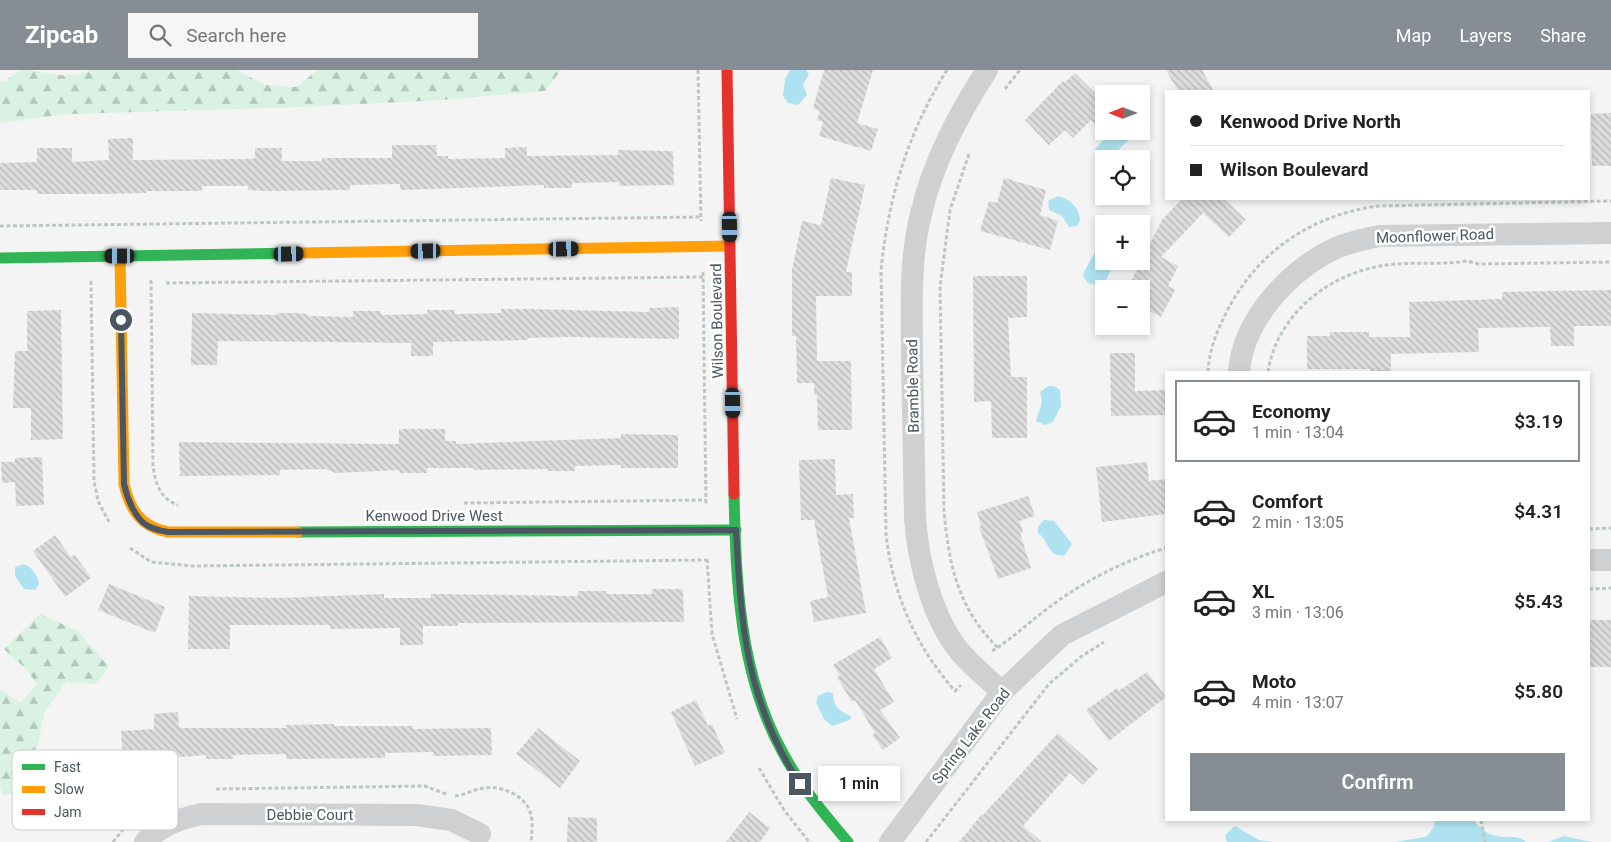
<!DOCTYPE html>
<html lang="en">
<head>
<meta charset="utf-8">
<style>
  :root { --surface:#fff; --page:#f6f6f6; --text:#222; --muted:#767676; --line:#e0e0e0; --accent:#868d94 }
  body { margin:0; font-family:Roboto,sans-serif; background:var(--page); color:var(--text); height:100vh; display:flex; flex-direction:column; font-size:19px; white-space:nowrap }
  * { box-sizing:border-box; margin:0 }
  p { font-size:16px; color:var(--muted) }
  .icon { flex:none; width:28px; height:28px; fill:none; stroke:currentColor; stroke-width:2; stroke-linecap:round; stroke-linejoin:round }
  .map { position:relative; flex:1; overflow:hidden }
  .details { position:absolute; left:1165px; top:301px; width:425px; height:450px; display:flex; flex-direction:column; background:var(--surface); border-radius:0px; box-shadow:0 2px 8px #0003 }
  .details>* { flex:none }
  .guide { position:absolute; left:1165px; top:20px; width:425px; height:110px; border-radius:0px; box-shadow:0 2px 8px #0003; display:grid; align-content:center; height:110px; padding:0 25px; background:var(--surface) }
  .needle { width:32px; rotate:270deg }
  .controls { position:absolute; left:1095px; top:15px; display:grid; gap:10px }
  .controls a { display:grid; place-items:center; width:55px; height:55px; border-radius:0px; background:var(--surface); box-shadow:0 2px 8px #0003; font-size:25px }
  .end { position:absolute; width:22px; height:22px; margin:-11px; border:6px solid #4a5661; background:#fff; box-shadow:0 0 0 2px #fff }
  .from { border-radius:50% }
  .bubble { position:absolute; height:35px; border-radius:0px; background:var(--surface); box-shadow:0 2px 8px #0003; font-size:16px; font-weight:600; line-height:35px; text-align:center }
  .car { position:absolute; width:15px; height:30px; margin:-15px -8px; border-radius:6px; box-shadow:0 0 4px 1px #0007; background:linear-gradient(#222 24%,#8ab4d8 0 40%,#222 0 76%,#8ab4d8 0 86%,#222 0) }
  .guide b { display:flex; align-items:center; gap:18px; height:48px; font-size:19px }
  .guide b+b { border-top:1px solid var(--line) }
  .guide i { width:12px; height:12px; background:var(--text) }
  ul { padding:9px 0 0; list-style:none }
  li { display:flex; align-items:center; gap:15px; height:82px; margin:0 10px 8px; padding:0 15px; border:2px solid transparent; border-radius:0px }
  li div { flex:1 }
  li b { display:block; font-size:19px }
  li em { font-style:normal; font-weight:600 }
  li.on { border-color:var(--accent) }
  li>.icon { width:45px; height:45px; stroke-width:1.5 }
  .primary-button { display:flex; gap:10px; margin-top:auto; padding:10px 25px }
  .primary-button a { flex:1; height:58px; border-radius:0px; background:var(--accent); color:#fff; font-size:20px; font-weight:600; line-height:58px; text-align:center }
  header { display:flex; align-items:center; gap:30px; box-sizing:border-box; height:70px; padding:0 25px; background:var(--accent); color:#fff }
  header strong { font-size:24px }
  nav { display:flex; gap:28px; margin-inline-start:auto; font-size:18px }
  .search { width:350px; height:45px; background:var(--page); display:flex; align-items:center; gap:12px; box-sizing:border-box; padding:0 18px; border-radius:0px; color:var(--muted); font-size:19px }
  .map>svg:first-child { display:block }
</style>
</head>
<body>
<header>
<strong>Zipcab</strong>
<div class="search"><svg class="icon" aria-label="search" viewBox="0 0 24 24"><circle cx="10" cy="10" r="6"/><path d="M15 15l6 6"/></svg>Search here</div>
<nav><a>Map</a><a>Layers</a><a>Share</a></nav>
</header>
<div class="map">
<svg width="1611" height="772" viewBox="0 0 1611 772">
  <defs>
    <pattern id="forest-firs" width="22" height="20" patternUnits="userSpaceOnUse" patternTransform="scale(1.25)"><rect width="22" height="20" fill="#d9f2e3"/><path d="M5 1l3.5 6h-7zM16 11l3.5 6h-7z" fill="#b2c7bb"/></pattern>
    <pattern id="building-back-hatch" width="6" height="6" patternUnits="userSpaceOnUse" patternTransform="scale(1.25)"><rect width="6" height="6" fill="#ddddde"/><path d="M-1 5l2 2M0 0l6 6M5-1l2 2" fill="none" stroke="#b5b6b7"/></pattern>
  </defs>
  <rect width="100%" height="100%" fill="#f4f4f4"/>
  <!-- forest -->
  <g fill="url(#forest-firs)">
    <path d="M20 0C52 0 57 12 92 0H236L266 15 297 17 317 0H561L545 21 442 30 302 37 69 44 0 53V11H5Z"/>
    <polygon points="40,544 78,561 109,597 96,614 66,612 44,643 33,702 24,721 3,725 0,718 0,619 20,633 37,614 26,599 4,579"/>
  </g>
  <!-- water -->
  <g fill="#aee2f0">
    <polygon points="790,0 806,0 809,4 803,15 807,25 798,35 788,33 783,26 785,9"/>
    <polygon points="1112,61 1123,61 1129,70 1109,88 1100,90 1096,87 1095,79"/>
    <path d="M1058 126C1070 129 1080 138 1080 151L1077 156 1069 157 1062 146 1049 140 1048 131Z"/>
    <polygon points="1104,178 1104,191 1115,191 1105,212 1096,215 1088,213 1083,206 1084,202 1097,179"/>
    <polygon points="1048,316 1054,316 1060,320 1061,336 1053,352 1045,355 1036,351 1042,332 1040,322"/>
    <path d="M1044 450 1054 451 1072 474 1065 485C1048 489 1049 470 1038 463V457Z"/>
    <path d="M24 494C31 496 39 507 39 514L35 520 24 519 15 506V497Z"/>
    <path d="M826 622 833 623C833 637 839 641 851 646L850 650 832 656 824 649 816 632 818 626Z"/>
    <path d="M1435 750H1473C1480 757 1486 764 1496 766 1507 769 1518 764 1526 772H1394L1426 767 1434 757Z"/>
    <polygon points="1235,756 1259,770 1272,772 1227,772 1225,765"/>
    <polygon points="1564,766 1591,772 1548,772"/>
  </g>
  <!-- building -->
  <g fill="url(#building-back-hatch)">
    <polygon points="824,0 873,0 857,53 878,59 871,81 819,66 823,52 817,50 820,41 813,38"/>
    <polygon points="1166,0 1202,0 1214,21 1178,21"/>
    <polygon points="1075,3 1104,32 1104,63 1091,50 1073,68 1065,60 1049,75 1025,50 1063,11 1064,13"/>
    <polygon points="1611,43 1611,96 1592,96 1591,44"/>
    <polygon points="133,68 133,90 251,89 255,88 255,78 282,78 282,91 322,91 322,88 392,88 392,75 436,75 437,86 448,86 448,89 505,88 505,78 527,77 527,86 618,85 618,80 673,81 674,115 619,116 619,112 572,113 572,118 544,118 544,115 400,120 400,114 350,115 350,120 265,121 248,120 248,116 202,116 202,121 146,121 146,123 103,124 37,124 37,120 0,120 0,93 37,92 37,78 72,78 72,92 109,90 108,69"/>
    <polygon points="831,108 865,115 846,202 852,202 852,226 816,226 817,291 851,291 852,360 818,360 817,325 814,325 814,313 797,313 796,266 792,266 792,199 802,151 821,155"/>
    <polygon points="1004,108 1046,120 1040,145 1058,151 1050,180 980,161 989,131 997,133"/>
    <polygon points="1182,129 1224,129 1246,150 1229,167 1203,143 1161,187 1178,196 1168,216 1175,220 1161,247 1141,237 1141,219 1134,219 1135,214 1131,211 1162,150"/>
    <polygon points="973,206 1027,206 1027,247 1008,248 1011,307 1027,307 1027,368 992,368 991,331 974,332"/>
    <polygon points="1611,220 1611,256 1574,256 1574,276 1551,276 1550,257 1478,258 1479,282 1391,284 1391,302 1370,302 1370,299 1307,299 1307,266 1330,266 1330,262 1369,262 1369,267 1410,267 1409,232 1502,229 1502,222"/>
    <polygon points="679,237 679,269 570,267 528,268 528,270 433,272 433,286 411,286 411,273 218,271 217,295 191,295 192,243 277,245 277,243 297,243 307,244 307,246 353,247 353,241 381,241 381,245 427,244 427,240 455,240 455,244 501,243 501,239 527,239 649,242 649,238"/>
    <polygon points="61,240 63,369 31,370 31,338 13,338 15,281 27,281 27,241"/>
    <polygon points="1110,283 1135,283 1135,321 1166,320 1166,345 1111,346"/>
    <polygon points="399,359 445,359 445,371 456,371 456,374 621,368 621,364 678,365 678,398 621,398 621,395 575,396 575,401 548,401 548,399 474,400 474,398 427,398 427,403 399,403 399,400 336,403 325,399 280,400 280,405 180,406 179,372 399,374"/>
    <polygon points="42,387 44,435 16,436 15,412 2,413 1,392 15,392 15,388"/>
    <polygon points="835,389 836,425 853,424 854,448 849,448 866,543 814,552 810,531 828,527 814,450 801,450 799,390"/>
    <polygon points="1147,392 1149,411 1166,409 1166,444 1102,452 1096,397"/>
    <polygon points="1028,426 1035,446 1019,451 1023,462 1020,463 1031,498 998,509 979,457 981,456 977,442"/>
    <polygon points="55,465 71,487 75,485 91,508 65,527 33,481"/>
    <polygon points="109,514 165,537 155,563 98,540"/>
    <polygon points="652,519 683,519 684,552 458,553 458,556 423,556 423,575 400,575 400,558 330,559 330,555 230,555 230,579 188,579 189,526 280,528 384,524 384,528 431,528 431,524 578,526 578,521 606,521 606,524 652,524"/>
    <rect x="1589" y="550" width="22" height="47"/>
    <polygon points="880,567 892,588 874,599 894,632 880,640 900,668 883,680 872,665 875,663 855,630 852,632 837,607 840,606 833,595"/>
    <polygon points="1147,602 1166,627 1109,671 1086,640 1117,618 1118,621"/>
    <polygon points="696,630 708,656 712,654 725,683 695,696 671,642"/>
    <polygon points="178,642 179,657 182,658 286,658 286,655 334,654 334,656 413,656 413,659 491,658 492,685 433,686 433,682 385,683 385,688 286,689 286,684 233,685 233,689 206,689 206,685 155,689 155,685 123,688 121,661 154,659 154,644"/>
    <polygon points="538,658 580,691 560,718 516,684"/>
    <polygon points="1058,663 1098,699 1083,715 1070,703 1023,756 1042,772 959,772 982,744 983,745"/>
    <polygon points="78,697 105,717 73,760 46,739 50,734 42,727 54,711 63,718"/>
    <polygon points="749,742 770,758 760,772 726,772"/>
    <polygon points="568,747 597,748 597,772 567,772"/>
  </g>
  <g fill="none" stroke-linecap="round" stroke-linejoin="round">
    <!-- path -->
    <g stroke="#bcc7c4" stroke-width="3" stroke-dasharray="4 2.5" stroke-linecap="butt">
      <polyline points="698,0 701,151"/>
      <path d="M947 0C908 62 888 128 881 201L886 464C893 525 915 575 955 621L961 615"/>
      <polyline points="1005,19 1020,0"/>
      <path d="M969 84 950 140 940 217 944 441C949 496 958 538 998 578"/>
      <polyline points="0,156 700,147"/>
      <polyline points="703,202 706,435"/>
      <path d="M151 210 153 395C155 413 160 429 178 435"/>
      <polyline points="91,211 94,411 98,431 109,452"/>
      <polyline points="166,213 703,207"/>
      <path d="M1208 302C1209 280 1217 261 1227 241 1258 181 1312 145 1378 136L1611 131"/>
      <path d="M1268 302C1276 248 1324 207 1376 197 1406 190 1437 196 1467 191L1479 194 1611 192"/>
      <polyline points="464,433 706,430"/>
      <polyline points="1589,459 1611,458"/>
      <polyline points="130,478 151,492 192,496 707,490"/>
      <polyline points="707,489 712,564 737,649"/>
      <polyline points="1589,519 1611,518"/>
      <path d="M992 581C1012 569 1028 553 1047 539 1082 512 1123 491 1166 478"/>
      <polyline points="759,698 784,740 809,772"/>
      <polyline points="216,719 425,716 446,724"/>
      <path d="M455 726C465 725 474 719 484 718 502 715 527 726 531 745 533 753 532 763 531 772"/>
      <polyline points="1481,750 1485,772"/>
      <polyline points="113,772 134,746 157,732"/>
      <polyline points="926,772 1049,614 1082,586 1104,572"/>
    </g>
    <!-- street -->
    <g stroke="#ced0d2" stroke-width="22">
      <path d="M987 0C958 45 933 92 921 144 909 192 912 240 912 288 913 342 914 395 915 448 918 491 932 548 960 582 973 597 988 609 1002 622"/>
      <path d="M1239 302C1243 249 1290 199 1338 177 1351 172 1365 169 1379 166L1611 163"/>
      <polyline points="1589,490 1611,490"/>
      <path d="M145 772C161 755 179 749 202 744L417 745 451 750 480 764"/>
      <polyline points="890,772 1002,622 1062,565 1166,512"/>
    </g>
    <!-- fast -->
    <g stroke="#30b455" stroke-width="11">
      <polyline points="0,188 299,183"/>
      <path d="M734 424C736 512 739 604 783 683 800 715 824 744 848 772"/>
      <polyline points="298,462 736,460"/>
    </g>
    <!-- slow -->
    <g stroke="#ff9f0a" stroke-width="11">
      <polyline points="299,183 730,176"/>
      <path d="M120 186 124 414C130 440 141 457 168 462H298"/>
    </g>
    <!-- jam -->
    <polyline stroke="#e5322d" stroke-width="11" points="727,0 734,424"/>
  </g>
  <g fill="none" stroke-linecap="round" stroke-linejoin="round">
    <!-- route -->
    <path stroke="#4a5661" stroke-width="6" d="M121 250 124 414C127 428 135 449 148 456 154 459 162 461 168 462L736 460C741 556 746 631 800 714"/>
  </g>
  <g text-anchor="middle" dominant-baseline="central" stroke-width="5" stroke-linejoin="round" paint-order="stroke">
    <!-- street labels -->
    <g font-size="15" fill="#4a5661" stroke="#fff">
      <text transform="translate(1435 166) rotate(-2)">Moonflower Road</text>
      <text transform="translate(717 251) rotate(-91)">Wilson Boulevard</text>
      <text transform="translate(913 316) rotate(-91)">Bramble Road</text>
      <text x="434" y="446">Kenwood Drive West</text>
      <text transform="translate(971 666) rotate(-52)">Spring Lake Road</text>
      <text x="310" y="745">Debbie Court</text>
    </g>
  </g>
  <!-- legend -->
  <rect x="12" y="680" width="166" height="80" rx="8" fill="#fff" stroke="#c9ccd0" stroke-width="1"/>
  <rect x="22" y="694" width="23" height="6" fill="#30b455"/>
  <rect x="22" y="716" width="23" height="7" fill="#ff9f0a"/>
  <rect x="22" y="739" width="23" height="6" fill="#e5322d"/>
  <g font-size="14" fill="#4a5661">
    <text x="54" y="702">Fast</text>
    <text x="54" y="724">Slow</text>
    <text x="54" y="747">Jam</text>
  </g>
</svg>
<div class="controls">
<a><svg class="needle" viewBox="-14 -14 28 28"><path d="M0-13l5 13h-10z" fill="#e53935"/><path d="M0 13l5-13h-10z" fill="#767676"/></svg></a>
<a><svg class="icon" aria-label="locate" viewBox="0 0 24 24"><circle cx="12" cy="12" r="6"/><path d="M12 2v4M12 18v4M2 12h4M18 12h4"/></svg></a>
<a>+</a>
<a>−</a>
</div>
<i class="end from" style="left:121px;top:250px"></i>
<i class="end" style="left:800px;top:714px"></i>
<div class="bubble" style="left:818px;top:696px;width:82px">1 min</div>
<i class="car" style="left:730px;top:157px;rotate:179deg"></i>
<i class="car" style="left:564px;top:179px;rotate:89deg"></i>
<i class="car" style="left:426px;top:181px;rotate:269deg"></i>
<i class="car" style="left:289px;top:184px;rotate:89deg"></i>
<i class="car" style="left:120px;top:186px;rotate:270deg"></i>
<i class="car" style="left:733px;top:333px;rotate:179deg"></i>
<div class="guide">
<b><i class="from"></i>Kenwood Drive North</b>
<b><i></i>Wilson Boulevard</b>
</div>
<section class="details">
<ul>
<li class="on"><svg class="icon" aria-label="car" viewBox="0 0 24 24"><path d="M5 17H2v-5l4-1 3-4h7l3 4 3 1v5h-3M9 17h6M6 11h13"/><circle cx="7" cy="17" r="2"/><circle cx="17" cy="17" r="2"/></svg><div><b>Economy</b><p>1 min · 13:04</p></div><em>$3.19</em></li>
<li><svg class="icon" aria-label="car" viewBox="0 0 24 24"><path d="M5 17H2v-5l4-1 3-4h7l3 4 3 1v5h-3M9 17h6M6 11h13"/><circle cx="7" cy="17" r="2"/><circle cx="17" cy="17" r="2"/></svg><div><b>Comfort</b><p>2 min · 13:05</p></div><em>$4.31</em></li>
<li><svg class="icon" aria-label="car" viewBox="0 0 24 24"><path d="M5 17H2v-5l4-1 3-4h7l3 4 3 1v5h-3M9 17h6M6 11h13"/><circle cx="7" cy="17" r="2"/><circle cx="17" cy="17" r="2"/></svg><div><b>XL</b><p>3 min · 13:06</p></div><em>$5.43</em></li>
<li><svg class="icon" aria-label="car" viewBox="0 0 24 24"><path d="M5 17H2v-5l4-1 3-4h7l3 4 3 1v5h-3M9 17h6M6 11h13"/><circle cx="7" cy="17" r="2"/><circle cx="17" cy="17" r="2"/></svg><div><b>Moto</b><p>4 min · 13:07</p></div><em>$5.80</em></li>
</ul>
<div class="primary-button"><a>Confirm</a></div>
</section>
</div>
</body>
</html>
